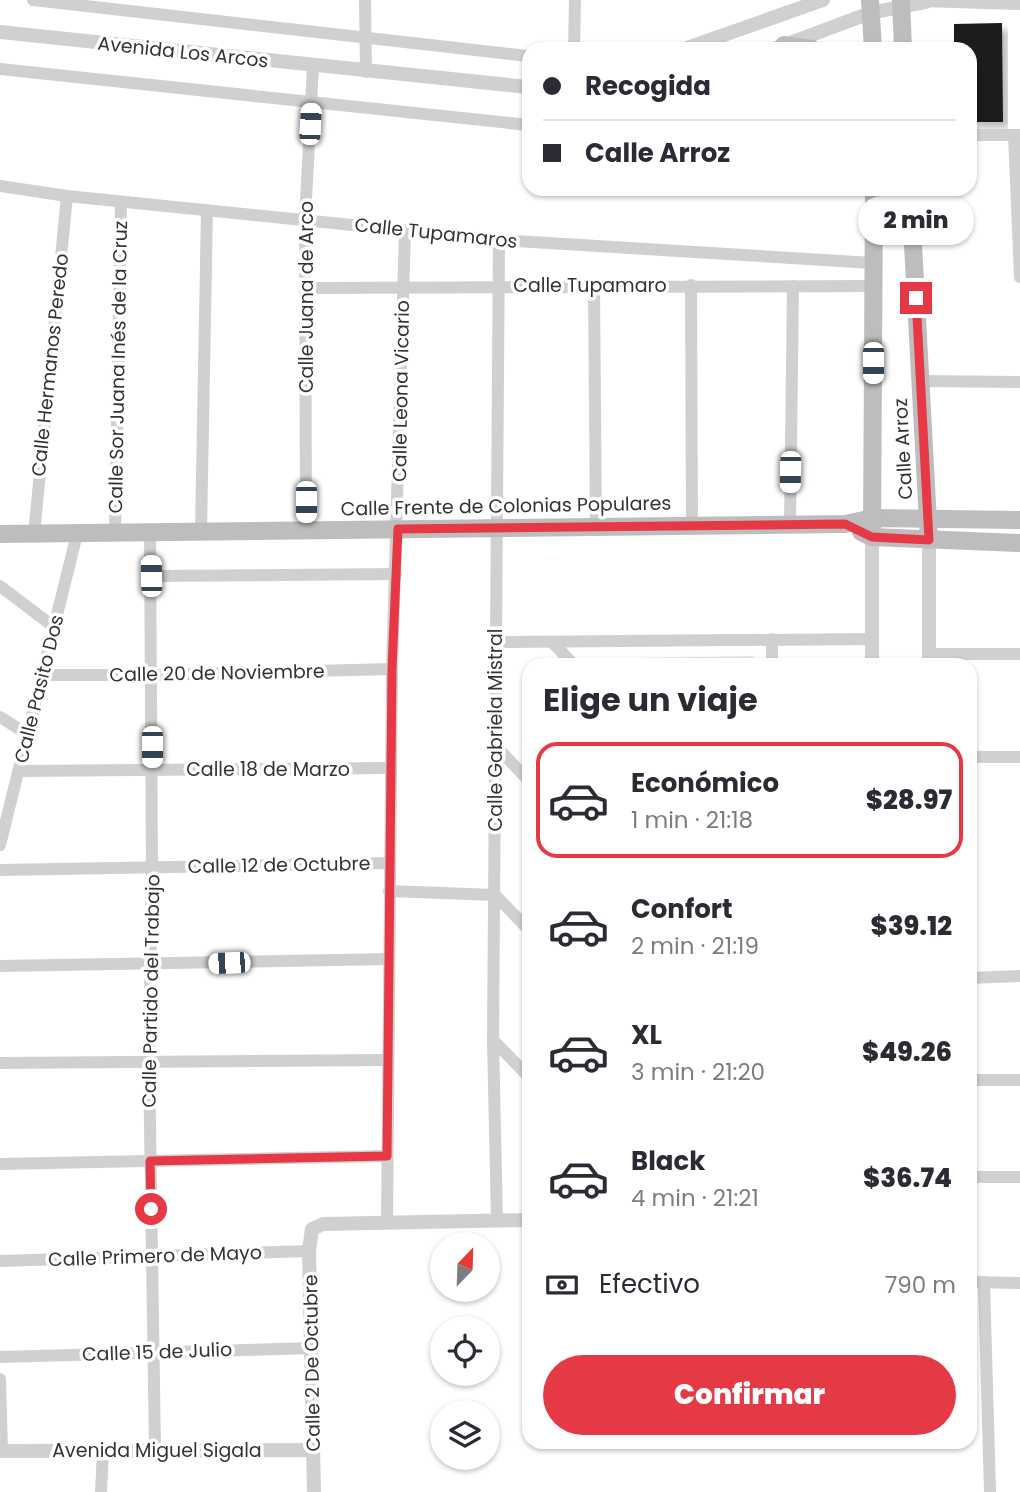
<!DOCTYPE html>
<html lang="es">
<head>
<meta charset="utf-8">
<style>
  :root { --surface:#fff; --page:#f2f2f3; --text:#2b2b33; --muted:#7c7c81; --line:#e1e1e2; --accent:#e63946 }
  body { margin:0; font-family:Poppins,sans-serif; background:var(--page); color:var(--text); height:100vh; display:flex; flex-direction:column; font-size:26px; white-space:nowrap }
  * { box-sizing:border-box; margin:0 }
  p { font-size:23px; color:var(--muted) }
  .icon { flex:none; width:38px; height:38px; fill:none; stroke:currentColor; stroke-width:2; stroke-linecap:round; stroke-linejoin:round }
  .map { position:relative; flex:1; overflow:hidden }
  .panel { position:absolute; left:522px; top:658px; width:455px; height:791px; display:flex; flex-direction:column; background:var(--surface); border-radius:21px; box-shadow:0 2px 5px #0004 }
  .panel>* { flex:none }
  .top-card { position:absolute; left:522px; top:42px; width:455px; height:154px; border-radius:21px; box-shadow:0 2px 5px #0004; display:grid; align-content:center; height:154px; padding:0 21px; background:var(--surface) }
  .needle { width:46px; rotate:23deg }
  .fabs { position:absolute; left:430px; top:1232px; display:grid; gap:14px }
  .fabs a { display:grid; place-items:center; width:70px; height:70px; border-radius:50%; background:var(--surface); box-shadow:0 2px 5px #0004; font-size:35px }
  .end { position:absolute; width:32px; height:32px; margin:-16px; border:9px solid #e63946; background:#fff; box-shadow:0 0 0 4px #fff }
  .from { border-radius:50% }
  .bubble { position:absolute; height:49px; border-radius:24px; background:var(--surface); box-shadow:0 2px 5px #0004; font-size:23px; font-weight:800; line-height:49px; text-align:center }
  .car { position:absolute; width:21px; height:42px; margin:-21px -10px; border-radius:9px; box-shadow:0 0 5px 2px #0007; background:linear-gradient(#fff 24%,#345 0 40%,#fff 0 76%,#345 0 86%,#fff 0) }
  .top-card b { display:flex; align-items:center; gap:24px; height:66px; font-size:26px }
  .top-card b+b { border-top:2px solid var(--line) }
  .top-card i { width:18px; height:18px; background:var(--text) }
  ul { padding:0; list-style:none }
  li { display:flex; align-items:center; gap:21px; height:116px; margin:0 14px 10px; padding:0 7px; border:4px solid transparent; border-radius:21px }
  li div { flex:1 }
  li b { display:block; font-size:26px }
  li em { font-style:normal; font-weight:800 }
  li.on { border-color:var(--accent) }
  li>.icon { width:63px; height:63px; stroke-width:1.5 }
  h2 { padding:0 21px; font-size:32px; line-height:84px }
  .pay { display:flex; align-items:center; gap:18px; height:77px; padding:0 21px; font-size:26px }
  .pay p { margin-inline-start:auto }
  .button { display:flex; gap:14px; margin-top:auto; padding:14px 21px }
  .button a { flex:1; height:80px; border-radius:42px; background:var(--accent); color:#fff; font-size:28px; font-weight:800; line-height:80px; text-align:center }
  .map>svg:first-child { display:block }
</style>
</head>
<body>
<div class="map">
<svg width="1020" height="1492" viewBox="0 0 1020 1492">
  <defs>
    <filter id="shadow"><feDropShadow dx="6" dy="6" stdDeviation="3.5" flood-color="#0004"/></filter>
  </defs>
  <rect width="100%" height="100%" fill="#fff"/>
  <!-- green -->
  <polygon fill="#e6ecdf" points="753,656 757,665 592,665 590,659"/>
  <!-- building -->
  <polygon fill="#1a1a1a" filter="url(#shadow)" points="1002,23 1003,122 970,122 970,49 954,49 954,24"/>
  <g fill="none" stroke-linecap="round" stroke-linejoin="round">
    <!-- minor -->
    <g stroke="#d0d0d0" stroke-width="12">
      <polyline points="33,0 528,56"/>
      <polyline points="365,0 366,72"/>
      <polyline points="574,49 575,0"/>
      <polyline points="0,69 528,125"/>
      <polyline points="970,135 1020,135"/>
      <polyline points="1014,135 1020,277"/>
      <polyline points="0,186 67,196 499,240 873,263"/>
      <polyline points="594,285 596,526"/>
      <polyline points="691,285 692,524"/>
      <polyline points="306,288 873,286"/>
      <polyline points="920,381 1020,382"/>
      <polyline points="790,525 793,286"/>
      <polyline points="306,529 305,220 313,66"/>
      <polyline points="201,532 207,210"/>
      <polyline points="115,533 121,202"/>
      <polyline points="150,533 152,868 149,1060 155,1449"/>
      <polyline points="34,534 67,196"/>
      <polyline points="151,576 396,574"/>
      <polyline points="0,586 54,627"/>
      <polyline points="772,639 772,665"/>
      <polyline points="495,642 872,639"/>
      <polyline points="553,643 574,665"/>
      <polyline points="929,654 1020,654"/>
      <polyline points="42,675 153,675 392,669"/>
      <polyline points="0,717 27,734"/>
      <polyline points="494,744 528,780"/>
      <polyline points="970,757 1020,757"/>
      <polyline points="20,771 391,768"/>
      <polyline points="0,845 77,534"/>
      <polyline points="0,870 390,863"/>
      <polyline points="389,891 495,895 528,929"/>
      <polyline points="0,966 389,959"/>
      <polyline points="970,978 1020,976"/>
      <polyline points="493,1040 528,1076"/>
      <polyline points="0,1063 388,1060"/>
      <polyline points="970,1080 1020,1080"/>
      <polyline points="0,1164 387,1156"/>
      <polyline points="970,1177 1020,1177"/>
      <polyline points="497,1220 493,1040 499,240"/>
      <polyline points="387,1223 392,669 405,231"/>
      <polyline points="0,1261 309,1251"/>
      <polyline points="970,1282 1020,1283"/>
      <polyline points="984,1282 990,1492"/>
      <polyline points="0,1357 313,1348"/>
      <polyline points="0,1379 2,1451"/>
      <polyline points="101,1492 103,1450"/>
    </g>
    <!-- tertiary -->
    <g stroke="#d0d0d0" stroke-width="14">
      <polyline points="921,0 1020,3"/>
      <polyline points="0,32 528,87"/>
      <polyline points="684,49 823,0"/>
      <polyline points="774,49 870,13 926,2"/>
      <polyline points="929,540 929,665"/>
      <polyline points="872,665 872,537"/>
      <polyline points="0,1451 313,1450"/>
      <polyline points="314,1492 309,1251 312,1229 323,1224 528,1220"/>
    </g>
    <!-- secondary -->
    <g stroke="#bdbdbd" stroke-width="18">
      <polyline points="870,0 873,49"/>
      <polyline points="901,0 903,49"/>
      <polyline points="784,45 812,49"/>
      <polyline points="910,189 929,540"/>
      <polyline points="861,532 872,537 1020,543"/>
      <polyline points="0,534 845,524 873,518 1020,520"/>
      <polyline points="872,537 874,189"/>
    </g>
  </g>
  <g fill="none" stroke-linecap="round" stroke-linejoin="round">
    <!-- route -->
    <polyline stroke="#e63946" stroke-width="9" points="151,1209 150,1161 387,1156 392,669 398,529 845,524 872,537 929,540 916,298"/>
  </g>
  <g text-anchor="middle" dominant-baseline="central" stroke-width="7" stroke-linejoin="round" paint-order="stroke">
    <!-- street labels -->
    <g font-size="19" fill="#333" stroke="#fff">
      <text transform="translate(183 52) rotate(6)">Avenida Los Arcos</text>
      <text transform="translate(436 233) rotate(6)">Calle Tupamaros</text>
      <text x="590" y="285">Calle Tupamaro</text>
      <text transform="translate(306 297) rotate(-90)">Calle Juana de Arco</text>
      <text transform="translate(50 365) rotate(-84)">Calle Hermanos Peredo</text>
      <text transform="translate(118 367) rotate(-89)">Calle Sor Juana Inés de la Cruz</text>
      <text transform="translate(401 391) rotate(-89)">Calle Leona Vicario</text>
      <text transform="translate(903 449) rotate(-93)">Calle Arroz</text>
      <text transform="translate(506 506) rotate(-1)">Calle Frente de Colonias Populares</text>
      <text transform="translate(217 673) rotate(-1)">Calle 20 de Noviembre</text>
      <text transform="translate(39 689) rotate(-76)">Calle Pasito Dos</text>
      <text transform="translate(495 730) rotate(-90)">Calle Gabriela Mistral</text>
      <text x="268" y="769">Calle 18 de Marzo</text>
      <text transform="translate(279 865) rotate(-1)">Calle 12 de Octubre</text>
      <text transform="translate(151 991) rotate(-89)">Calle Partido del Trabajo</text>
      <text transform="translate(155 1256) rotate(-2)">Calle Primero de Mayo</text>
      <text transform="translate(157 1352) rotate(-2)">Calle 15 de Julio</text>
      <text transform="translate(312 1363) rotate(-91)">Calle 2 De Octubre</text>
      <text x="157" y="1450">Avenida Miguel Sigala</text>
    </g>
  </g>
</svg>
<div class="fabs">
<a><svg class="needle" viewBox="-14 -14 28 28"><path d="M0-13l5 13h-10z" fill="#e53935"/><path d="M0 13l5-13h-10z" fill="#7c7c81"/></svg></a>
<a><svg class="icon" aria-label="locate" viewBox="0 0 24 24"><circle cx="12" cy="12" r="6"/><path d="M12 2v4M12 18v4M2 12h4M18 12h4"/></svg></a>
<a><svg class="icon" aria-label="layers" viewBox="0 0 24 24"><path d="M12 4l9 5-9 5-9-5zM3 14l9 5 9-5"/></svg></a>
</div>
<i class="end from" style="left:151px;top:1209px"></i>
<i class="end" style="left:916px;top:298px"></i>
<div class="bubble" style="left:858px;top:196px;width:116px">2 min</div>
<i class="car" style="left:310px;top:124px;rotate:3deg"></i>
<i class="car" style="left:873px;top:363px;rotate:180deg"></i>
<i class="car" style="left:790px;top:472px;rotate:181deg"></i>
<i class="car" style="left:306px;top:502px;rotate:180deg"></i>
<i class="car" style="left:151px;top:576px;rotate:359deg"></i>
<i class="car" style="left:152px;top:747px;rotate:180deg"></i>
<i class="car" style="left:229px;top:963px;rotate:268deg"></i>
<div class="top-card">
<b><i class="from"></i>Recogida</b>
<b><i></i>Calle Arroz</b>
</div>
<section class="panel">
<h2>Elige un viaje</h2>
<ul>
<li class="on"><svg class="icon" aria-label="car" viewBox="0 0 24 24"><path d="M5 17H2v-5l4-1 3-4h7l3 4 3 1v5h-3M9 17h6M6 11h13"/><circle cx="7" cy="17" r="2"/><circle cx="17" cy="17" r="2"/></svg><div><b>Económico</b><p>1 min · 21:18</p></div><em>$28.97</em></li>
<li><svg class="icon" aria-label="car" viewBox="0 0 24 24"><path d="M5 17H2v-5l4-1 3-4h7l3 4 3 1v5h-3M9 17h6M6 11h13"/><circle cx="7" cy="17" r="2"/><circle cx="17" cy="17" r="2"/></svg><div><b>Confort</b><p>2 min · 21:19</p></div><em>$39.12</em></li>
<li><svg class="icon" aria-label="car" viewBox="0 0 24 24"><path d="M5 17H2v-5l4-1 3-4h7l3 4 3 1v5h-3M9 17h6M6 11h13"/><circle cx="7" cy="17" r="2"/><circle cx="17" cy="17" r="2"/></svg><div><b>XL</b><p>3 min · 21:20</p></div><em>$49.26</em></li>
<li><svg class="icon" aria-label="car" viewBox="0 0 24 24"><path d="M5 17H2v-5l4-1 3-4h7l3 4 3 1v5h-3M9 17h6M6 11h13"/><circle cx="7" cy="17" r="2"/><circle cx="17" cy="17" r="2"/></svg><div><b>Black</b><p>4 min · 21:21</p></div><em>$36.74</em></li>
</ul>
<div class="pay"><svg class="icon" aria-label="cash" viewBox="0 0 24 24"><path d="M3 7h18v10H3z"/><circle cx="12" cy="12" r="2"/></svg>Efectivo<p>790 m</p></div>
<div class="button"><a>Confirmar</a></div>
</section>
</div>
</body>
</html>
